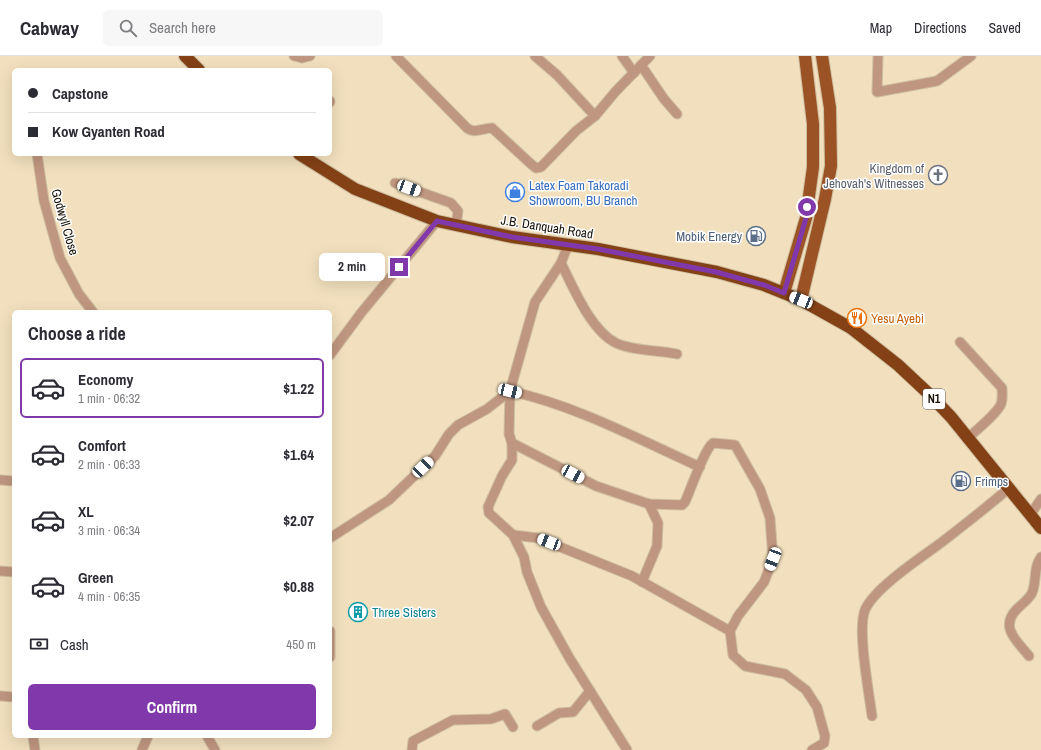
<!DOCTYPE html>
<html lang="en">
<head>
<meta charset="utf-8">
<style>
  :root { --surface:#fff; --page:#f7f7f7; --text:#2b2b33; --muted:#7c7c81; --line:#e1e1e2; --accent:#8038aa }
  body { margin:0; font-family:"Archivo Narrow",sans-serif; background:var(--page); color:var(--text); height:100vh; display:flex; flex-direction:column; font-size:15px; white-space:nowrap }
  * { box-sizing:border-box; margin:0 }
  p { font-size:13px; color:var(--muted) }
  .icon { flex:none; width:22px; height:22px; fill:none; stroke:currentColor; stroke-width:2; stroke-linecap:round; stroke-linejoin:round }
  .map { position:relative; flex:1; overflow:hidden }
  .details { position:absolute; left:12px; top:254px; width:320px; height:428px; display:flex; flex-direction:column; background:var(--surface); border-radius:6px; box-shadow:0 4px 16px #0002 }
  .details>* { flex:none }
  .top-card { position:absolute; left:12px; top:12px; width:320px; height:88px; border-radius:6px; box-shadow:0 4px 16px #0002; display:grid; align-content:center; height:88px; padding:0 16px; background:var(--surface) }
  .end { position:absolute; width:18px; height:18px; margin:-9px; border:5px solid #8038aa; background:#fff; box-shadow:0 0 0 2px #fff }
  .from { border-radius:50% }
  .bubble { position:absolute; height:28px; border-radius:6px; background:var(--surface); box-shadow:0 4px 16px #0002; font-size:13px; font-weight:700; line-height:28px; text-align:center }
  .car { position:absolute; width:12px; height:24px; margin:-12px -6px; border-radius:5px; box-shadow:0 0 3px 1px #0007; background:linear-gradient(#fff 24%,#345 0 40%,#fff 0 76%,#345 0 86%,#fff 0) }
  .top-card b { display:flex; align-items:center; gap:14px; height:38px; font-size:15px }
  .top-card b+b { border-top:1px solid var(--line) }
  .top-card i { width:10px; height:10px; background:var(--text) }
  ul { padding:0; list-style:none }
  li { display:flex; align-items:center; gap:12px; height:60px; margin:0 8px 6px; padding:0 8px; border:2px solid transparent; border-radius:6px }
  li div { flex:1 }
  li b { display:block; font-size:15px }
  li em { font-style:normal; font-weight:700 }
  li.active { border-color:var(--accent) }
  li>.icon { width:36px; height:36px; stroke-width:1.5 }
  h2 { padding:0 16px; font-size:18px; line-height:48px }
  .pay { display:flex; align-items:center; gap:10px; height:44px; padding:0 16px; font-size:15px }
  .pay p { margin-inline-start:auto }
  .action { display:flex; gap:8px; margin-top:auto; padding:8px 16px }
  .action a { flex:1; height:46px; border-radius:6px; background:var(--accent); color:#fff; font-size:16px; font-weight:700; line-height:46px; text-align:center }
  header { display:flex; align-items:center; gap:24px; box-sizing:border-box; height:56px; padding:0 20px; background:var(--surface); border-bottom:1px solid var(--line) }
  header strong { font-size:19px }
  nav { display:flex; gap:22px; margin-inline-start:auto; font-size:14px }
  .search { width:280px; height:36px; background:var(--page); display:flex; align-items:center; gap:10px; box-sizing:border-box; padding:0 14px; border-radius:6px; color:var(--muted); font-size:15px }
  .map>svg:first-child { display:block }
</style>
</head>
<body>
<header>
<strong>Cabway</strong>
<div class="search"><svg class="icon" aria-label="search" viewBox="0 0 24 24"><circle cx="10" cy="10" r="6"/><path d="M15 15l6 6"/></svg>Search here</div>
<nav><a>Map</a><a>Directions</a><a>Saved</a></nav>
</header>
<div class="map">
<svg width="1041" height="694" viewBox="0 0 1041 694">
  <rect width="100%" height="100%" fill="#f1dfbd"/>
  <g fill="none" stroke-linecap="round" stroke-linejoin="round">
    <defs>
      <g id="minor">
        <polyline points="294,0 302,2 310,0"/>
        <path d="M396 0 467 72C475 78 483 72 492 72L531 108 536 112 541 111 576 75 595 60"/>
        <polyline points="535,0 557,19 595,60 616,35 650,0"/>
        <polyline points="622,0 634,17"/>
        <polyline points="878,0 877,36 937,25 971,0"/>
        <polyline points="641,9 664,43 677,58"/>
        <polyline points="330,46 330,45"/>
        <polyline points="37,98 44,145 60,202 79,238 93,256"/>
        <polyline points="395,127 451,147 458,155 456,170"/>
        <path d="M561 207C573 231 591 275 616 287 633 295 659 294 677 298"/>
        <path d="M960 286 1002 332C1002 337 1003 343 1001 348 997 358 976 374 967 383"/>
        <polyline points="330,299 361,257 437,165"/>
        <polyline points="512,387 512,404 502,420 488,451 489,457 513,479 524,501 527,516 541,551 570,603 627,694"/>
        <path d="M700 411C638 383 577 350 510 335L509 378 512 387 596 430 649 448 682 449 685 446C690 435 705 392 713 387L735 389 760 433 770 462 773 503 764 526 738 560 730 575 733 599 745 610 785 618 806 634 817 651 825 680 824 687 812 694"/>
        <polyline points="0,424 14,425"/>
        <polyline points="1030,459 1041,443"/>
        <polyline points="513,479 538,482 632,520 730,575"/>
        <polyline points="330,482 389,444 435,400 449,378 458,369 487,353 510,335 535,246 561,207 568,189"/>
        <polyline points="0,515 14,516"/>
        <polyline points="642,526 657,490 658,467 649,448"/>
        <polyline points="330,575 330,601"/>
        <path d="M1029 600C1017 585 999 571 1017 553 1022 548 1029 543 1032 537 1037 525 1033 512 1041 501"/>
        <polyline points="0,640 14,641"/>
        <path d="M872 660C869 636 857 574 865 554 874 532 922 501 942 486 964 469 987 451 1008 433"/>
        <polyline points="537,670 559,657 573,656 590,635"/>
        <polyline points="33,680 35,694"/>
        <polyline points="207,680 215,694"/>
        <polyline points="142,694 148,680"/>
        <polyline points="412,694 413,685 453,664 491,663 505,658 513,671"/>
      </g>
      <g id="major">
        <polyline points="784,237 806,162 813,111 813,68 805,0"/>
        <polyline points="801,244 825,143 831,110 830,52 822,0"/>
      </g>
      <g id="highway">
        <polyline points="185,0 199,14"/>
        <polyline points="299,98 355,133 437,165 512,181 598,193 717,216 764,229 801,244 851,272 898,309 929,338 951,361 1041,472"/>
      </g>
    </defs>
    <!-- minor casing -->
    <use href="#minor" stroke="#cebea0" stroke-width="11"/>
    <!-- major casing -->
    <use href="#major" stroke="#cebea0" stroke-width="14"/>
    <!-- highway casing -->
    <use href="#highway" stroke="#cebea0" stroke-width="14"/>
    <!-- minor -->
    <use href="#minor" stroke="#bf967f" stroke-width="9"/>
    <!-- major -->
    <use href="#major" stroke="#9b5325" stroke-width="12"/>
    <!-- highway -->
    <use href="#highway" stroke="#834115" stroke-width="12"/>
  </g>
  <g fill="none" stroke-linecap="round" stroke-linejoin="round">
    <!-- route -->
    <polyline stroke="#8038aa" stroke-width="5" points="399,211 437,165 512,181 598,193 716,216 764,229 784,237 806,162 807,151"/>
  </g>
  <!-- icons -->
  <defs>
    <symbol id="church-ring" viewBox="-11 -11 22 22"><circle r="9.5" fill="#fff" stroke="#6b7280" stroke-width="1.5"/><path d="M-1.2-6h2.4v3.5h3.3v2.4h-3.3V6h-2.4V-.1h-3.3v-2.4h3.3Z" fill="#6b7280"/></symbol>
    <symbol id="shop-ring" viewBox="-11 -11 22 22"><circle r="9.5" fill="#fff" stroke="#3f7fe0" stroke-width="1.5"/><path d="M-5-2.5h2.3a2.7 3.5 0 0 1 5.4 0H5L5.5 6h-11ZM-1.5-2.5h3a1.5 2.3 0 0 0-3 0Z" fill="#3f7fe0"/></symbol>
    <symbol id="fuel-ring" viewBox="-11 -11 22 22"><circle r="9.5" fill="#fff" stroke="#5c6f8a" stroke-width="1.5"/><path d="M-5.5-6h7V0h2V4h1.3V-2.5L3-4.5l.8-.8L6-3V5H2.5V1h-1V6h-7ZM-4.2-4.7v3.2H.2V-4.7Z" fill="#5c6f8a"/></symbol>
    <symbol id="restaurant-ring" viewBox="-11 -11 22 22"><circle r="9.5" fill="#fff" stroke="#e8710a" stroke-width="1.5"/><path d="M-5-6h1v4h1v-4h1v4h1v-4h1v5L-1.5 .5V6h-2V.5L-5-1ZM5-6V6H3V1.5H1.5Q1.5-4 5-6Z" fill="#e8710a"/></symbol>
    <symbol id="building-ring" viewBox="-11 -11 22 22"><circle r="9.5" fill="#fff" stroke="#0f9aa8" stroke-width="1.5"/><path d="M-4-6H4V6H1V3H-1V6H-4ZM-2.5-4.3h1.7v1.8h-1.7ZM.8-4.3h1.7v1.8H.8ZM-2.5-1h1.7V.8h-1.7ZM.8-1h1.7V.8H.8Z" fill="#0f9aa8"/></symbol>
  </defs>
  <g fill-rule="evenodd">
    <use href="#church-ring" x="927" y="108" width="22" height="22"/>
    <use href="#shop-ring" x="504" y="125" width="22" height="22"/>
    <use href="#fuel-ring" x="745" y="169" width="22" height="22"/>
    <use href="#restaurant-ring" x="846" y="251" width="22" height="22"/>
    <use href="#fuel-ring" x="950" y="414" width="22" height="22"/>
    <use href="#building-ring" x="347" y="545" width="22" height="22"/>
  </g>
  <g text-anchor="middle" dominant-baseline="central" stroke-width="3" stroke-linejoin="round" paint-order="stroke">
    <!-- shield labels -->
    <rect fill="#fff" stroke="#5d5850" stroke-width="1" x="923" y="333" width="22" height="20" rx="3"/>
    <g font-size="12" font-weight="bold" fill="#171105">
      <text x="934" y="343">N1</text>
    </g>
    <!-- worship labels -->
    <g font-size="13" fill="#5b616d" stroke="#fff" text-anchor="end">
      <text x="924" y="112">Kingdom of<tspan x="924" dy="15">Jehovah's Witnesses</tspan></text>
    </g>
    <!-- shop labels -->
    <g font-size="13" fill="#366cbe" stroke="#fff" text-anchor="start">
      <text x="529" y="129">Latex Foam Takoradi<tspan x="529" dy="15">Showroom, BU Branch</tspan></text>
    </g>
    <!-- street labels -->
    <g font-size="13" fill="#171105" stroke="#fff">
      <text transform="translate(65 166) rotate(74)">Godwyll Close</text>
      <text transform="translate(547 171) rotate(9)">J.B. Danquah Road</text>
    </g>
    <!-- service labels -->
    <g font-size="13" fill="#4e5e75" stroke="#fff" text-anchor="end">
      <text x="742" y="180">Mobik Energy</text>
      <text x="975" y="425" text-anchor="start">Frimps</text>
    </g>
    <!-- food labels -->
    <g font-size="13" fill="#c56008" stroke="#fff" text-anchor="start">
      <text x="871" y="262">Yesu Ayebi</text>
    </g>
    <!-- culture labels -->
    <g font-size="13" fill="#0d838f" stroke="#fff" text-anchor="start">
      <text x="372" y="556">Three Sisters</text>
    </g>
  </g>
</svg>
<i class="end from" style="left:807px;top:151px"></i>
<i class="end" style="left:399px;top:211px"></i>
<div class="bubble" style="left:319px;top:197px;width:66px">2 min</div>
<i class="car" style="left:409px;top:132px;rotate:110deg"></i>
<i class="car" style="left:801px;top:244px;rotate:292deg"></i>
<i class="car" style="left:510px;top:335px;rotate:103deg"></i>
<i class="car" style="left:423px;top:411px;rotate:46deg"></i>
<i class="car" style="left:573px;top:418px;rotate:118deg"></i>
<i class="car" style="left:549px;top:486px;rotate:291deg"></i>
<i class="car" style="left:773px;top:503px;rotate:201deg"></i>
<div class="top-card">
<b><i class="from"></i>Capstone</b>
<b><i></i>Kow Gyanten Road</b>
</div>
<section class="details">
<h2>Choose a ride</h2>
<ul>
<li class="active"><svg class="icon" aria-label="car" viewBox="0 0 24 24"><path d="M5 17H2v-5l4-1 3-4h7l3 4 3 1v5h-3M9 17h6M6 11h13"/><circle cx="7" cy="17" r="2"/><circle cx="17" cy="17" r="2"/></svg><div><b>Economy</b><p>1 min · 06:32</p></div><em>$1.22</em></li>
<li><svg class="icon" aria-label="car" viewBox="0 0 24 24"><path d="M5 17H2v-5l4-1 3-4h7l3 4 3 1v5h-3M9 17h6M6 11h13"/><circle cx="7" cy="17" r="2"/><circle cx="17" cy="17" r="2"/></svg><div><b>Comfort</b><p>2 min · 06:33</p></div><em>$1.64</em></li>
<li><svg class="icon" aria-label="car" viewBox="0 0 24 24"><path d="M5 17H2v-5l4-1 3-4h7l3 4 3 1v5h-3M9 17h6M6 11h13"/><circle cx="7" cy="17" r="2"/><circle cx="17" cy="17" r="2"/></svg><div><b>XL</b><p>3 min · 06:34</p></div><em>$2.07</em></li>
<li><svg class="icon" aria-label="car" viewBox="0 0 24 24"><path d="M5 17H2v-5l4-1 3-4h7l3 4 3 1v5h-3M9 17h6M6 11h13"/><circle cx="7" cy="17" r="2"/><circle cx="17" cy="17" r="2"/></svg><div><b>Green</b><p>4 min · 06:35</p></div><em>$0.88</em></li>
</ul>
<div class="pay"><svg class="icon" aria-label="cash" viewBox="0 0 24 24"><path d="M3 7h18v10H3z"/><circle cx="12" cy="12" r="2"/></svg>Cash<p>450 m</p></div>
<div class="action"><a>Confirm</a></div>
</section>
</div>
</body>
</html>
